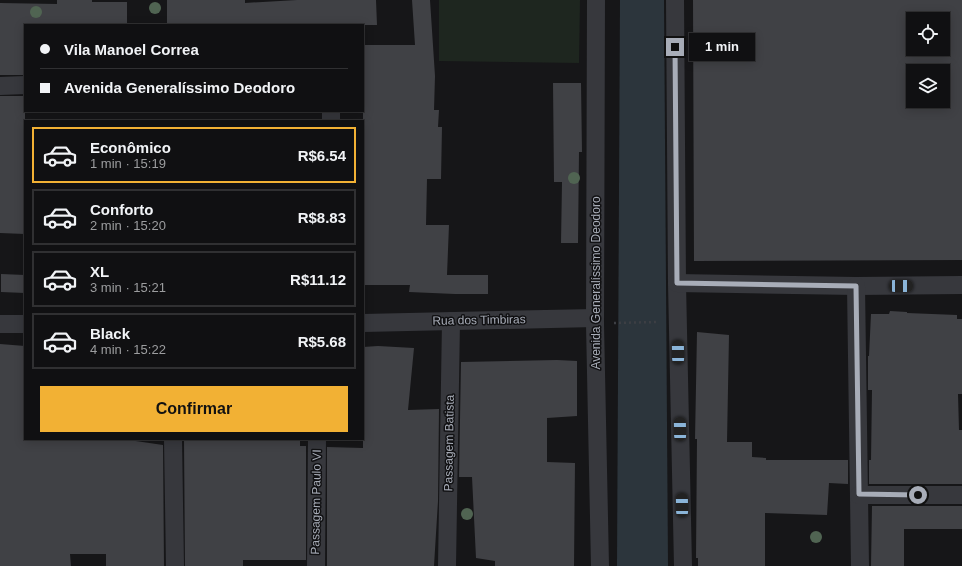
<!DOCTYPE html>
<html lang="pt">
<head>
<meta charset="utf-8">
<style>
  :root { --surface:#101012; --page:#1e1e20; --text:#f1f3f6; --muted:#9c9d9f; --line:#303032; --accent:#f2b134 }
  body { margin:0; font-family:Arial,sans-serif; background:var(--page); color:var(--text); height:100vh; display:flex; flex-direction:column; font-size:15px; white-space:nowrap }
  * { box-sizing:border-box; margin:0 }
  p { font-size:13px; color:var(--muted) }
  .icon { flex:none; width:22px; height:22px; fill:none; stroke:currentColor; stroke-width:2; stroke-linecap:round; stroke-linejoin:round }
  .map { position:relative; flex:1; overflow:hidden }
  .panel { position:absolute; left:24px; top:120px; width:340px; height:320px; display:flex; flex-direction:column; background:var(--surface); border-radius:0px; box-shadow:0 2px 10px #0003,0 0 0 1px var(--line) }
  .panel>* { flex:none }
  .banner { position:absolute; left:24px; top:24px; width:340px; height:88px; border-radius:0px; box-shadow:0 2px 10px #0003,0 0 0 1px var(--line); display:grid; align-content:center; height:88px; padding:0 16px; background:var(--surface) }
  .tools { position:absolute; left:906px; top:12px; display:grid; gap:8px }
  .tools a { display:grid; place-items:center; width:44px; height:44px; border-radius:0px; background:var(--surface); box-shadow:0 2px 10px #0003,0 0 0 1px var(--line); font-size:20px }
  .end { position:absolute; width:18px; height:18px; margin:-9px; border:5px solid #a8adb8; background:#111; box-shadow:0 0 0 2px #111 }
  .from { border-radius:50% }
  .bubble { position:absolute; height:28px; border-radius:0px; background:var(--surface); box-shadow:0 2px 10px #0003,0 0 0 1px var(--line); font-size:13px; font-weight:700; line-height:28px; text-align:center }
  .car { position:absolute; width:12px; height:24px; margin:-12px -6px; border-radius:5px; box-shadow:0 0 3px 1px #0007; background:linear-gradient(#222 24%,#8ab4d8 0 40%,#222 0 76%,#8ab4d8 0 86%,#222 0) }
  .banner b { display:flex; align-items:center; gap:14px; height:38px; font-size:15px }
  .banner b+b { border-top:1px solid var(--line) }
  .banner i { width:10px; height:10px; background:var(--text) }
  ul { padding:7px 0 0; list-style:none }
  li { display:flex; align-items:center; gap:12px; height:56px; margin:0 8px 6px; padding:0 8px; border:2px solid var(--line); border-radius:0px }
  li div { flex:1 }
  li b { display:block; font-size:15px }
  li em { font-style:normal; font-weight:700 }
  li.active { border-color:var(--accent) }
  li>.icon { width:36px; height:36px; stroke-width:1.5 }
  .action { display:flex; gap:8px; margin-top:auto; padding:8px 16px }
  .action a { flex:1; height:46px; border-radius:0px; background:var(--accent); color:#111; font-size:16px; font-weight:700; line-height:46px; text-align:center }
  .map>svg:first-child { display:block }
</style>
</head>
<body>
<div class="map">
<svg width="962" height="566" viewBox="0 0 962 566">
  <rect width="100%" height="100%" fill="#161618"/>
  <!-- green -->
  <polygon fill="#1e261f" points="439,0 580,0 579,63 439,61"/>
  <!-- water -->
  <polygon fill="#2c353c" points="620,0 664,0 668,566 617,566"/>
  <!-- building -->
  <g fill="#404145" fill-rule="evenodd">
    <polygon points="57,0 92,0 92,2 127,2 127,25 25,25 25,75 0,75 0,3 57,4"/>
    <polygon points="167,0 245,0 245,3 297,0 376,0 377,25 198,25 198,24 167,23"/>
    <polygon points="412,0 430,0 435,76 434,110 439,110 438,127 442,127 441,179 427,179 426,225 449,225 447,275 488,275 488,294 455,294 409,292 410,285 363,285 363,45 415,45"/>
    <path d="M693 0H962V260L694 261ZM913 19H943V49H913ZM913 71H943V101H913Z"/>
    <polygon points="553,83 581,83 582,152 579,152 578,243 561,243 562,182 554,182"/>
    <polygon points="0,96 25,96 25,234 0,233"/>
    <polygon points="1,274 25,275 25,293 1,292"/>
    <polygon points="890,311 907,312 907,313 957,315 957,319 962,319 962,394 958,394 959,430 962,430 962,484 869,484 869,460 871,460 872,390 868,390 868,356 869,356 871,314 889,314"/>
    <polygon points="697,332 729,335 727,442 752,442 752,457 766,458 766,460 848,460 848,484 829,483 827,515 765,513 765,566 698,566 698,558 696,558 697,439 695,439"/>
    <polygon points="0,344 25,346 25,439 122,439 163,445 164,566 106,566 106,554 70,554 71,566 0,566"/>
    <polygon points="378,346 414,348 408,410 439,409 438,501 434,566 327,566 327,447 363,448 363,347"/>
    <polygon points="557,360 577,361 577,416 547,418 547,462 575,463 574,566 495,566 495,561 476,558 472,477 459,477 461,362"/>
    <polygon points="184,439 300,439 300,446 306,446 306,560 243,560 243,566 185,566"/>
    <polygon points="872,506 962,506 962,529 904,529 904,566 871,566"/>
  </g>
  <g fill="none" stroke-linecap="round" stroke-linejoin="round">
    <!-- path -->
    <polyline stroke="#3d3f44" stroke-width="2.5" stroke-dasharray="2 3" stroke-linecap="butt" points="614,323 657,322"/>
    <!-- street -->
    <g stroke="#37383d" stroke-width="18">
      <polyline points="596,0 595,324 600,566"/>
      <polyline points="675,0 677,283 683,566"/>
      <polyline points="0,86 25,85"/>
      <polyline points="331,121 331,111"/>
      <polyline points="677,283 856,286 962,285"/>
      <polyline points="856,286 860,566"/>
      <polyline points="363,323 595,318"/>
      <polyline points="0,324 25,324"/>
      <polyline points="173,439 175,566"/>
      <polyline points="859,495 962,495"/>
      <polyline points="316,566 317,439"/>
      <polyline points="447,566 451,321"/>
    </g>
  </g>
  <!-- trees -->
  <g fill="#506452">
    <circle cx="155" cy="8" r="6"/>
    <circle cx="36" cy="12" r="6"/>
    <circle cx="574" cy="178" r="6"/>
    <circle cx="467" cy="514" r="6"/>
    <circle cx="816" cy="537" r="6"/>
  </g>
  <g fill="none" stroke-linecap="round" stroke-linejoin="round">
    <!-- route -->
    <polyline stroke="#a8adb8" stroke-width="5" points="675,47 677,283 856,286 859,494 918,495"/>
  </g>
  <g text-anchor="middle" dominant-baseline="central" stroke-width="3" stroke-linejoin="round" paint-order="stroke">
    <!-- street labels -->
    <g font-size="12" fill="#a8adb8" stroke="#111113">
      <text transform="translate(596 283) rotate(-90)">Avenida Generalíssimo Deodoro</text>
      <text transform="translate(479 320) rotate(-1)">Rua dos Timbiras</text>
      <text transform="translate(449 443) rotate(-89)">Passagem Batista</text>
      <text transform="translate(316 502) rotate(-89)">Passagem Paulo VI</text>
    </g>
  </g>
</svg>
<div class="tools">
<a><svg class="icon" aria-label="locate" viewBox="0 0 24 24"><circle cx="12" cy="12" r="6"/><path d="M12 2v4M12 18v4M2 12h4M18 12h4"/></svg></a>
<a><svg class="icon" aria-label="layers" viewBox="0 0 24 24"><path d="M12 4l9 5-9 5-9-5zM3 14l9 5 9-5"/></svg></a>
</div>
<i class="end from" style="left:918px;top:495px"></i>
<i class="end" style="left:675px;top:47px"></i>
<div class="bubble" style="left:689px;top:33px;width:66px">1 min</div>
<i class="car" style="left:901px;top:286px;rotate:90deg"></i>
<i class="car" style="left:678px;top:352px;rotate:359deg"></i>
<i class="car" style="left:680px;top:429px;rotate:359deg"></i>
<i class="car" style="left:682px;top:505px;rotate:359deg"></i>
<div class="banner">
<b><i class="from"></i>Vila Manoel Correa</b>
<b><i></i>Avenida Generalíssimo Deodoro</b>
</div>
<section class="panel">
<ul>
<li class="active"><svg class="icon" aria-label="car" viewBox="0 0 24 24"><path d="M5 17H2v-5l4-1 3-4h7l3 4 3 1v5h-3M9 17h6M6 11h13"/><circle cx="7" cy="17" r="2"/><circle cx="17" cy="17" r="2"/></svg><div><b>Econômico</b><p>1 min · 15:19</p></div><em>R$6.54</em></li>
<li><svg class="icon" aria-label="car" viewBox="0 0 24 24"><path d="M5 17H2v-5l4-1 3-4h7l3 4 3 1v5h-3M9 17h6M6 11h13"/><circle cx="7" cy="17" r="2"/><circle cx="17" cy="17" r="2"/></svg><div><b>Conforto</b><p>2 min · 15:20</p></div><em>R$8.83</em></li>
<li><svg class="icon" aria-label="car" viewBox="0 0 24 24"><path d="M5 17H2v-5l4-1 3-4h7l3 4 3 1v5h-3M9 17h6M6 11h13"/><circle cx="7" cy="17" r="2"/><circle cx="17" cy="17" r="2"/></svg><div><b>XL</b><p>3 min · 15:21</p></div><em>R$11.12</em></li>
<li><svg class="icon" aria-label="car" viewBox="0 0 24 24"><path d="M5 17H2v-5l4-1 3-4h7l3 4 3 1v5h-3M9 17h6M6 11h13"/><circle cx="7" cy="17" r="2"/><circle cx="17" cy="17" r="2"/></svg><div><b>Black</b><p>4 min · 15:22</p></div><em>R$5.68</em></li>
</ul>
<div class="action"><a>Confirmar</a></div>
</section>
</div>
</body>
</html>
